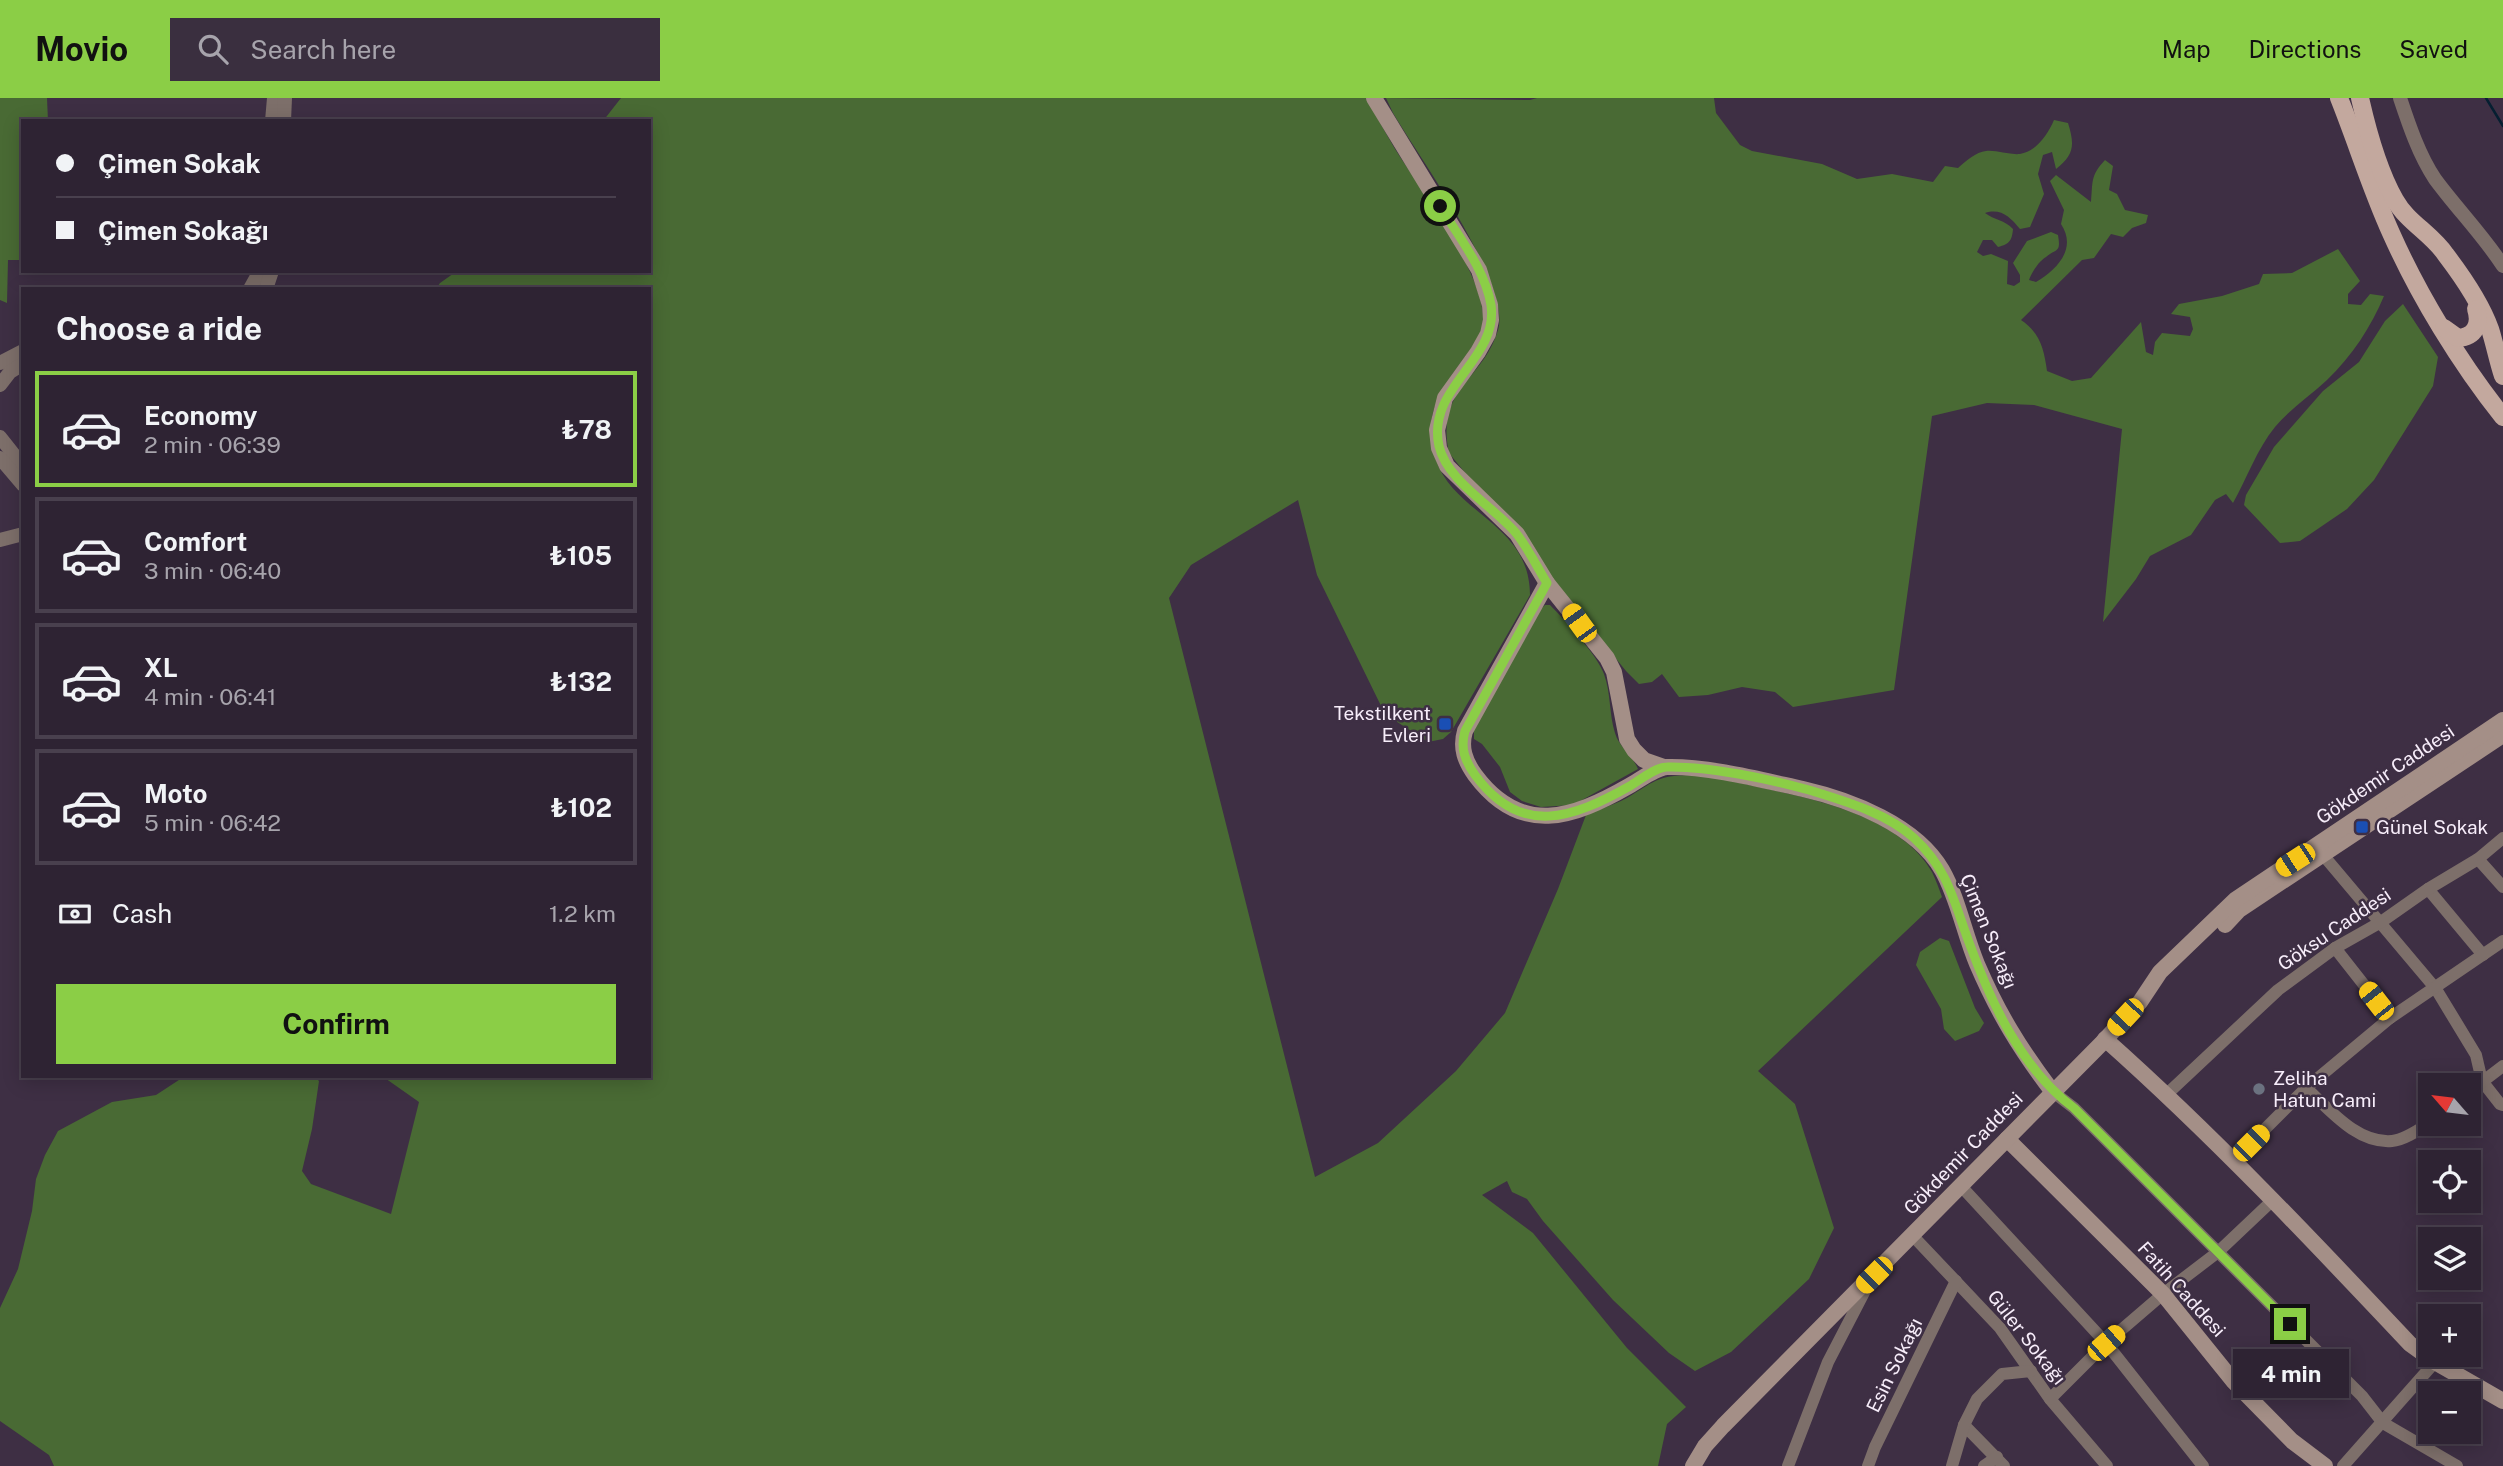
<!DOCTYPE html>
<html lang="en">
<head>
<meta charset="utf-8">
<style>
  :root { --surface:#2e2333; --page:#3a2f3f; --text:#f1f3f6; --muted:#a7a4ac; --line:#49404e; --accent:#8bce46 }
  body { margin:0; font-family:"Public Sans",sans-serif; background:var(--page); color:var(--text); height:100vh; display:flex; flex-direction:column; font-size:26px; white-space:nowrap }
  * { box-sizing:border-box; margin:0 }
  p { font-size:23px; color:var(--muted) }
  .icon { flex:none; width:38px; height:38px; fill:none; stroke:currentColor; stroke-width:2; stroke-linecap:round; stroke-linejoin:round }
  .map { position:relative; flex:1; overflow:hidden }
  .side { position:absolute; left:21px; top:189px; width:630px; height:791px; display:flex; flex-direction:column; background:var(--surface); border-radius:0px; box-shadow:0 4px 18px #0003,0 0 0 2px var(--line) }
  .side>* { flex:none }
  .top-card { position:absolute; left:21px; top:21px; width:630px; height:154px; border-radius:0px; box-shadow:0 4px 18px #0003,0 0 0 2px var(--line); display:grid; align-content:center; height:154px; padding:0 35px; background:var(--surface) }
  .needle { width:46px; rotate:298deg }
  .fabs { position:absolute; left:2418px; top:975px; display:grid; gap:14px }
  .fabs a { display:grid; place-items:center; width:63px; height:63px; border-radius:0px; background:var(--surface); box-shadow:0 4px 18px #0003,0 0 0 2px var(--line); font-size:35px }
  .end { position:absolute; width:32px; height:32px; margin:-16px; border:9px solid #8bce46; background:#111; box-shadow:0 0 0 4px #111 }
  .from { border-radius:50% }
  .bubble { position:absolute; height:49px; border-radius:0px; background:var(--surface); box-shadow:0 4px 18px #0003,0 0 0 2px var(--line); font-size:23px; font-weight:700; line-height:49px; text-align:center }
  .car { position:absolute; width:21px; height:42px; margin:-21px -10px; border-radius:9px; box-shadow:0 0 5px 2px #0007; background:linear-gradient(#f5c518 24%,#345 0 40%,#f5c518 0 76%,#345 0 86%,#f5c518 0) }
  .top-card b { display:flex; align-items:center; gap:24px; height:66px; font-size:26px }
  .top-card b+b { border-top:2px solid var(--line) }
  .top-card i { width:18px; height:18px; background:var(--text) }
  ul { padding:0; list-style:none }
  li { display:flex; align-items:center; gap:21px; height:116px; margin:0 14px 10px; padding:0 21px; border:4px solid var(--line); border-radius:0px }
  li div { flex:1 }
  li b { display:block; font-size:26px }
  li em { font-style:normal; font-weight:700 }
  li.selected { border-color:var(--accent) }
  li>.icon { width:63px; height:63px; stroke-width:1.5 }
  h2 { padding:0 35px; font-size:32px; line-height:84px }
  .pay { display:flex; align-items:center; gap:18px; height:77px; padding:0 35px; font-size:26px }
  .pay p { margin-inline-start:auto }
  .cta { display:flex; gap:14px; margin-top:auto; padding:14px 35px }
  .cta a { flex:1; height:80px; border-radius:0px; background:var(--accent); color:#111; font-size:28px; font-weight:700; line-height:80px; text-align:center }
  header { display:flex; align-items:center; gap:42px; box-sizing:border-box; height:98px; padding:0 35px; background:var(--accent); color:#111 }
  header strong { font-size:33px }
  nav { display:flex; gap:38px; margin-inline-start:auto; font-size:24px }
  .search { width:490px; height:63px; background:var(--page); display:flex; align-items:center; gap:18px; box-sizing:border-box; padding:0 24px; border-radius:0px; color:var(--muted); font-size:26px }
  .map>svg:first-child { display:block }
</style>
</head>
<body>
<header>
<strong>Movio</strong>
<div class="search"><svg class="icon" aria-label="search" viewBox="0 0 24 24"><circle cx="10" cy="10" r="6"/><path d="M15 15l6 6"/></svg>Search here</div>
<nav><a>Map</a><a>Directions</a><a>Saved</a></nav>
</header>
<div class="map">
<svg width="2503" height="1368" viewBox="0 0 2503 1368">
  <rect width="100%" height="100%" fill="#3e2f44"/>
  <!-- green -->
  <g fill="#496a34">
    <polygon points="0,0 47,0 48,23 23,23 23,162 8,162 7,205 0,202"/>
    <path d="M621 0H1366C1376 17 1385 34 1395 51 1419 89 1487 180 1483 224 1482 236 1474 247 1467 256 1441 292 1421 316 1436 362 1454 416 1530 426 1530 497L1451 634 1443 641 1428 644 1385 616 1317 477 1298 402 1191 467 1169 500 1315 1079 1378 1045 1456 973 1505 915 1558 791 1586 717C1598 712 1610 708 1621 703 1640 694 1652 680 1674 678 1702 675 1730 683 1758 689 1814 701 1901 719 1932 774 1936 782 1939 791 1942 799L1758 973 1795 1006 1834 1130 1809 1181 1731 1254 1695 1273 1669 1255 1613 1202 1543 1123 1527 1101 1512 1094 1507 1083 1482 1097 1533 1135 1627 1250 1686 1309 1667 1326 1658 1368H54L49 1357 0 1323V1210L18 1171 32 1113 36 1081 45 1057 58 1033 112 1004 156 997 185 978H314L319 983 312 1031 302 1073 311 1086 391 1116 419 1004 382 978H649V191H436L440 185 457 173H649V23H603Z"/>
    <path d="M1386 0 1530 2 1537 0H1714L1716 15 1740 47 1752 53 1822 66 1857 81 1892 76 1933 84 1945 68 1958 70C1966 63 1976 54 1986 53 1997 52 2009 57 2020 56 2036 54 2048 36 2054 22L2068 25C2075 47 2074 57 2056 71L2052 54 2043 57 2038 76 2044 96 2030 129 2020 131C2010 119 2001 110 1985 115 1994 122 2005 122 2013 131 2012 142 2010 146 1998 149L1992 142H1983L1977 154 1983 158 1991 156 2008 163 2007 186 2014 188 2020 184V177L2013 165 2027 143 2051 134 2058 137C2061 155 2057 150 2046 159 2039 163 2032 174 2029 182L2036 184C2058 171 2077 150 2061 126L2064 112 2050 83 2056 77 2091 104C2093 84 2090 78 2105 62L2113 68 2109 92 2117 96 2125 112 2148 117 2146 125 2132 130 2123 139 2111 136 2094 160 2082 162 2021 222C2040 235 2044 251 2047 273L2072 283 2091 280 2141 224 2146 254 2153 257 2155 244 2162 235 2190 238 2193 231 2190 219 2171 216 2179 206 2222 198 2259 186 2263 176 2292 175 2338 151 2360 183 2348 196V206L2361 207 2370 196 2384 198C2371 229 2352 258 2327 282 2310 298 2290 311 2275 329 2257 351 2247 380 2233 405L2226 396 2215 402 2191 437 2150 458 2136 481 2103 524 2122 331 2034 307 1987 305 1932 318 1894 592 1793 609 1775 594 1742 589 1708 597 1679 599 1662 576 1652 584 1639 586 1626 573 1449 355C1435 290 1483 283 1498 232 1512 186 1418 58 1393 15Z"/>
    <polygon points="2403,206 2438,259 2433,288 2374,382 2347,411 2300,443 2280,445 2244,407 2246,397 2274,349 2323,293 2359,264 2385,223"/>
    <path d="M1545 507H1550C1564 521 1598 558 1604 576 1611 595 1609 616 1615 635 1619 649 1633 658 1638 671L1573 707 1541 709 1522 703 1510 694 1500 669 1482 646 1474 641V632L1541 511Z"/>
    <polygon points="1940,840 1949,843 1975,910 1984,925 1979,933 1955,943 1944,931 1941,911 1916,867 1920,854"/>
  </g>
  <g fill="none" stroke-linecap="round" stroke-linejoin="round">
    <!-- stream -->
    <polyline stroke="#051f31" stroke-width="2.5" points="2486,0 2503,28"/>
    <!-- minor -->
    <g stroke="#7d6f6a" stroke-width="12">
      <polyline points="2318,751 2436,891 2476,957 2482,983 2500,1006 2503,1007"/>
      <polyline points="2478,761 2503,789"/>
      <polyline points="2428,791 2483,857"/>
      <polyline points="2335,850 2390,920"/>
      <path d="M2306 990C2329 1011 2357 1046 2392 1043 2405 1042 2420 1031 2431 1024"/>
      <polyline points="2052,993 2074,1010 2362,1298 2383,1325 2457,1368"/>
      <polyline points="2469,994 2503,968"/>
      <polyline points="2167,996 2278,892 2335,850 2381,824 2428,791 2478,761 2503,740"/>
      <polyline points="2233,1063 2306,990 2390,920 2503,843"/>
      <polyline points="1960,1087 2106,1245 2203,1368"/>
      <polyline points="1912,1137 2000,1230 2050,1301 2107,1368"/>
      <polyline points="2050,1301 2106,1245 2163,1196 2218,1154 2274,1101"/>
      <polyline points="1964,1327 2004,1368"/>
      <polyline points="1788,1368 1828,1264 1870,1183"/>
      <polyline points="1868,1368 1875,1349 1956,1183"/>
      <polyline points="1952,1368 1964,1327 1977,1301 2002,1276 2031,1273"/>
      <polyline points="1984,1368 1997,1359"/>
      <polyline points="2343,1368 2435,1264"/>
    </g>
    <!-- tertiary -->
    <g stroke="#7d6f6a" stroke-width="14">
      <path d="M2400 0C2409 27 2419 57 2435 81 2457 111 2483 137 2503 168"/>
      <polyline points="272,23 274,0"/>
      <polyline points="284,23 285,0"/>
      <polyline points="250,191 260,173"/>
      <polyline points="266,191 272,173"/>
      <polyline points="0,265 23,253"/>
      <polyline points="0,287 10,274 23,266"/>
      <polyline points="0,339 23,368"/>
      <polyline points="0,360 23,387"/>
      <polyline points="0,442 23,436"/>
    </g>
    <!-- secondary -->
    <g stroke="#a48f87" stroke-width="16">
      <polyline points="1374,0 1479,172 1490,207 1491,222 1488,236 1478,254 1445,300 1437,332 1439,350 1447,368 1517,436 1547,485 1607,560 1614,574 1627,641 1634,652 1644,662 1664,669"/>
      <path d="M1547 485 1465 633C1460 650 1465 663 1475 677 1521 739 1573 720 1629 688 1640 682 1655 670 1667 669 1708 668 1762 682 1803 691 1851 702 1916 727 1942 772 1958 800 1964 835 1977 866 1998 915 2020 951 2052 993"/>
      <polyline points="2225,827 2239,812 2503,637"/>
      <path d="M2105 941C2213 1037 2312 1142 2410 1246L2435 1264 2503 1303"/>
      <polyline points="2007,1041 2163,1196 2234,1284 2292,1343 2325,1368"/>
      <polyline points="1693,1368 1705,1348 1723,1328 2101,946 2140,904 2160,874 2235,802 2503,622"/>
    </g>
    <!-- primary -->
    <g stroke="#c3a89e" stroke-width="18">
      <path d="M2339 0C2357 45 2371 91 2391 135 2419 198 2460 265 2503 319"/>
      <path d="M2360 0C2367 31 2379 74 2395 102 2407 124 2432 136 2446 157 2462 178 2481 206 2490 231 2495 247 2498 263 2503 278"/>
      <path d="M2444 230 2458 240C2475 239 2481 226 2476 211"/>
    </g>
  </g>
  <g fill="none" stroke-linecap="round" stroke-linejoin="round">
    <!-- route -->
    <path stroke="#8bce46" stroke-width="9" d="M1440 108C1458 138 1485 171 1491 207 1499 262 1426 289 1439 348 1447 383 1493 408 1516 435 1528 450 1537 469 1547 485L1465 633C1460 650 1465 663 1475 677 1521 740 1573 720 1630 688 1640 682 1656 669 1667 669 1709 668 1769 681 1809 692 1844 703 1887 715 1914 740 1949 772 1954 805 1970 847 1992 907 2022 971 2074 1010L2290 1226"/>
  </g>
  <!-- markers -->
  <g fill="#1a4fb4" stroke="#3e2f44" stroke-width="2.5">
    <rect x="1438" y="619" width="14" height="14" rx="3.5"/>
    <rect x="2355" y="722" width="14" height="14" rx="3.5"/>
  </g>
  <circle fill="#6b7280" stroke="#3e2f44" stroke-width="2.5" cx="2259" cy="991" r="7"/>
  <g text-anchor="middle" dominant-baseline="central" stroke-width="5" stroke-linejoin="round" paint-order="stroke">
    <!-- poi labels -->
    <g font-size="19" fill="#f7edfa" stroke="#3e2f44" text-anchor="start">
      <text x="1431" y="615" text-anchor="end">Tekstilkent<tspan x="1431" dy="22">Evleri</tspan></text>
      <text x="2376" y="729">Günel Sokak</text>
      <text x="2273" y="980">Zeliha<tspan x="2273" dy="22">Hatun Cami</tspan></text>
    </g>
    <!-- street labels -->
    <g font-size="19" fill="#f7edfa" stroke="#3e2f44">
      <text transform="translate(2385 676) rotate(-34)">Gökdemir Caddesi</text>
      <text transform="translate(2334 831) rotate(-34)">Göksu Caddesi</text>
      <text transform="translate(1989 833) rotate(68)">Çimen Sokağı</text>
      <text transform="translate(1963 1055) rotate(-46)">Gökdemir Caddesi</text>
      <text transform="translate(2182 1191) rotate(48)">Fatih Caddesi</text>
      <text transform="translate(2027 1239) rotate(52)">Güler Sokağı</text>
      <text transform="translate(1894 1267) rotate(-64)">Esin Sokağı</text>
    </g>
  </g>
</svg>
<div class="fabs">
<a><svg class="needle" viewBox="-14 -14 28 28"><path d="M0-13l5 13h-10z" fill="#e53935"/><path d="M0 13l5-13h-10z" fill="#a7a4ac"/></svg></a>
<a><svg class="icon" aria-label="locate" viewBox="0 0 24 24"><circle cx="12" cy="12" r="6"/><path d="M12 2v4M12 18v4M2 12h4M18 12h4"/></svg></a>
<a><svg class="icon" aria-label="layers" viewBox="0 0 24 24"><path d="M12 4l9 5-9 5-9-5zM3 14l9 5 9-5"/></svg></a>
<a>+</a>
<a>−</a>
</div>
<i class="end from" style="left:1440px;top:108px"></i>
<i class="end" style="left:2290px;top:1226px"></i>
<div class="bubble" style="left:2233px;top:1251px;width:116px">4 min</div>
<i class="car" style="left:1579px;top:525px;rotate:324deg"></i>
<i class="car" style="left:2295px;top:762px;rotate:237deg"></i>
<i class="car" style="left:2376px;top:903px;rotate:322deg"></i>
<i class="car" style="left:2125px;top:919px;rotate:223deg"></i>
<i class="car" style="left:2251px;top:1045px;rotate:45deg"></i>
<i class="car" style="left:1874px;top:1177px;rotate:225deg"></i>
<i class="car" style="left:2106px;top:1245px;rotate:49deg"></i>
<div class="top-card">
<b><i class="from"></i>Çimen Sokak</b>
<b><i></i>Çimen Sokağı</b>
</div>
<section class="side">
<h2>Choose a ride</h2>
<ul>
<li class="selected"><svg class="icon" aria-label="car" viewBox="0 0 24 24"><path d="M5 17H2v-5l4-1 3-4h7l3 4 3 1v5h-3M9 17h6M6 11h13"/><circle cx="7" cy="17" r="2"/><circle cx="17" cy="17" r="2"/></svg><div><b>Economy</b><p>2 min · 06:39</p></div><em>₺78</em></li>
<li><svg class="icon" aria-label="car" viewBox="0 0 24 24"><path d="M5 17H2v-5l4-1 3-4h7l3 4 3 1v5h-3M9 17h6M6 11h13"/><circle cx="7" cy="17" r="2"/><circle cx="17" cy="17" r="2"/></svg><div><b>Comfort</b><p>3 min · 06:40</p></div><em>₺105</em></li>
<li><svg class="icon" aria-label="car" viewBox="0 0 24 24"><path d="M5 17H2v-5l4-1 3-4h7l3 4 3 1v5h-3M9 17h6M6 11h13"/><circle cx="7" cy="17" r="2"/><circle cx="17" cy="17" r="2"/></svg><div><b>XL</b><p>4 min · 06:41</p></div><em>₺132</em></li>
<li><svg class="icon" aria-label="car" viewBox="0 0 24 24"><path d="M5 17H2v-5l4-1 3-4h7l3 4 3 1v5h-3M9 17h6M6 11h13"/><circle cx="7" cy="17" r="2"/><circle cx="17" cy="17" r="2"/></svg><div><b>Moto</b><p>5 min · 06:42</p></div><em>₺102</em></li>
</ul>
<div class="pay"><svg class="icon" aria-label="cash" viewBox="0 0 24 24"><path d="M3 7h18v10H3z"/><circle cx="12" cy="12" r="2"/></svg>Cash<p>1.2 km</p></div>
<div class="cta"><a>Confirm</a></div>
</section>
</div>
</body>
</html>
